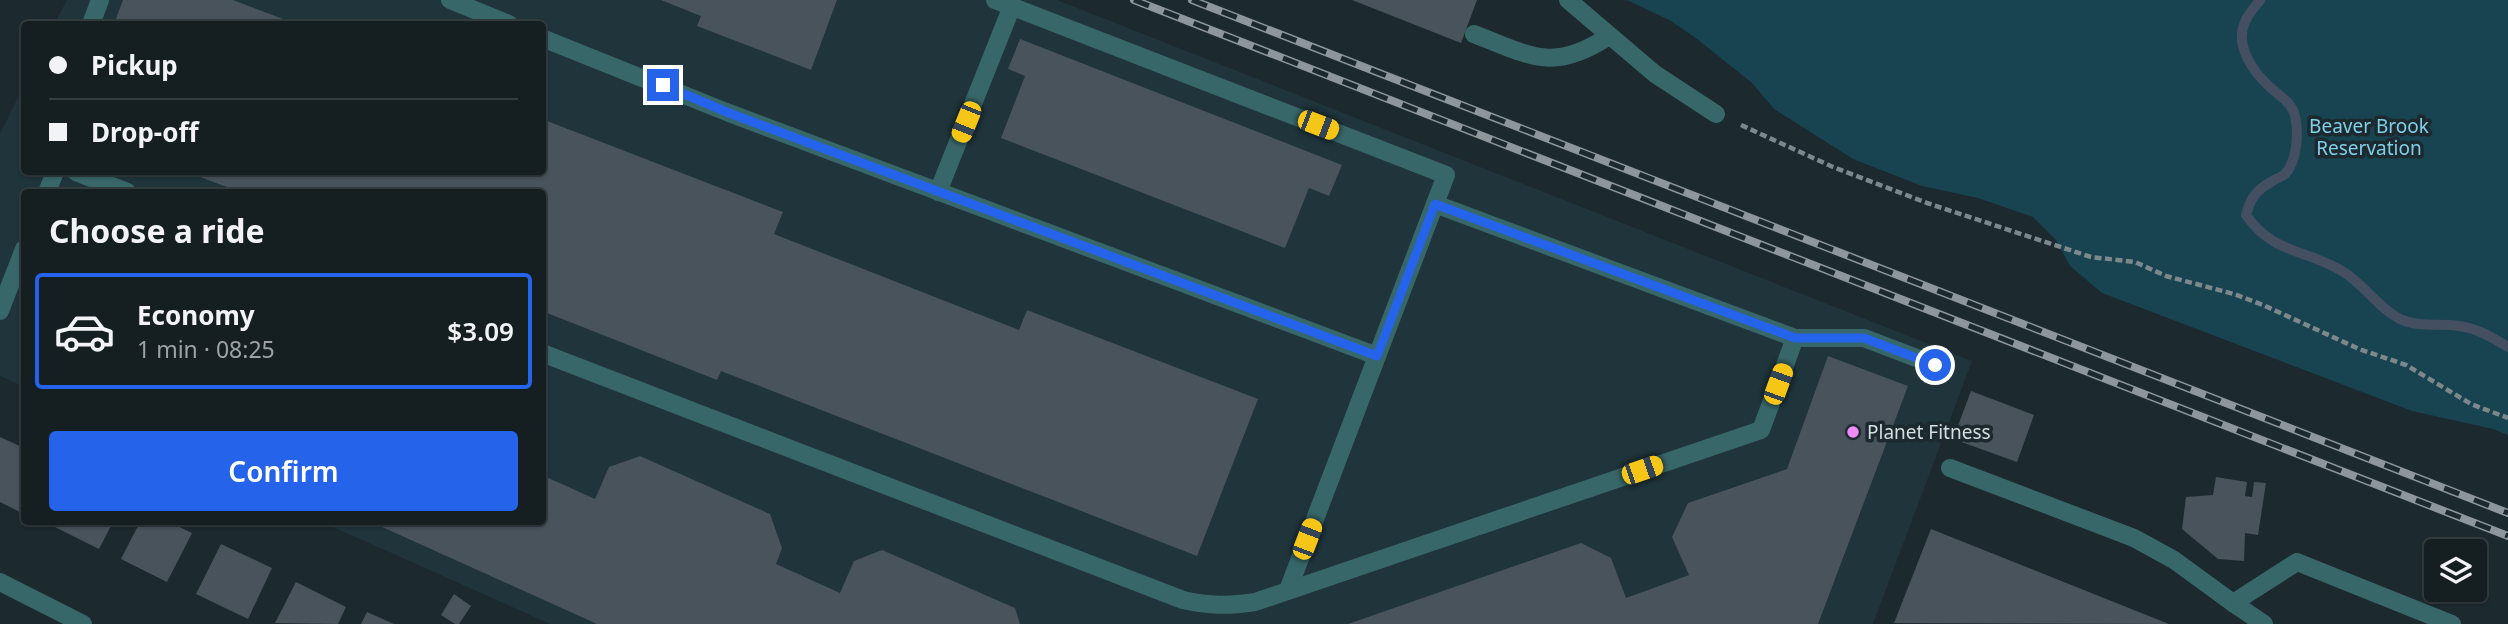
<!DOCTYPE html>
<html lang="en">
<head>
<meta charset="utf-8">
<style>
  :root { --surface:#151f22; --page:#1e272a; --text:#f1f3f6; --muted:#9da2a5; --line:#343d40; --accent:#2563eb }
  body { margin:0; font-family:"Noto Sans",sans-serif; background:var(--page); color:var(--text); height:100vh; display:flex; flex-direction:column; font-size:26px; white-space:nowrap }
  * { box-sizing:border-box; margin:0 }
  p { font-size:23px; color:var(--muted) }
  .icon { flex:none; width:38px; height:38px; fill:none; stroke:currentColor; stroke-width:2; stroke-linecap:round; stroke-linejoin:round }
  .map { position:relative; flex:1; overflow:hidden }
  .panel { position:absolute; left:21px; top:189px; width:525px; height:336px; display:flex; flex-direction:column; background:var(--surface); border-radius:7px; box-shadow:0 2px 5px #0004,0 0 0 2px var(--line) }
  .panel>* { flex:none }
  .top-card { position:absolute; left:21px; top:21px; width:525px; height:154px; border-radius:7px; box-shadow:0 2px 5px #0004,0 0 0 2px var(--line); display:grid; align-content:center; height:154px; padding:0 28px; background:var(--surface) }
  .controls { position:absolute; left:2424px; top:539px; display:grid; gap:14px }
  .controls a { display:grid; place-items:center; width:63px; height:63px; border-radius:7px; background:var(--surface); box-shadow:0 2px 5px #0004,0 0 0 2px var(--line); font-size:35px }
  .end { position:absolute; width:32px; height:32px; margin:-16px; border:9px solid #2563eb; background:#fff; box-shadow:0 0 0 4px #fff }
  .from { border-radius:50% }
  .car { position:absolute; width:21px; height:42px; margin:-21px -10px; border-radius:9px; box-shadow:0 0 5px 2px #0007; background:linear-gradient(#f5c518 24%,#345 0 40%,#f5c518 0 76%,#345 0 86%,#f5c518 0) }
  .top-card b { display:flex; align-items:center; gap:24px; height:66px; font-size:26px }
  .top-card b+b { border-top:2px solid var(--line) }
  .top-card i { width:18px; height:18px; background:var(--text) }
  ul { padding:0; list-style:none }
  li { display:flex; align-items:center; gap:21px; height:116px; margin:0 14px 10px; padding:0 14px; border:4px solid transparent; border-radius:7px }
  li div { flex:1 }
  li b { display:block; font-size:26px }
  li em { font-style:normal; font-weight:600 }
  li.current { border-color:var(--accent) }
  li>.icon { width:63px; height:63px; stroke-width:1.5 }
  h2 { padding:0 28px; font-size:32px; line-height:84px }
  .action { display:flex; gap:14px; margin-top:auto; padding:14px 28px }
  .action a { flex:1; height:80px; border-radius:7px; background:var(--accent); color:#fff; font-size:28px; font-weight:600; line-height:80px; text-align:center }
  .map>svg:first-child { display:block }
</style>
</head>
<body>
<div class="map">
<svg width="2508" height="624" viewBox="0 0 2508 624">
  <rect width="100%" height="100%" fill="#1c292e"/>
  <!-- built -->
  <polygon fill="#1f343b" points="67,0 1057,0 1972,361 1873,624 550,624 322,522 542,522 542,192 24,192 24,387 0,376 0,134 24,85 24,172 542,172 542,24 54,24"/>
  <!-- green -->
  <polygon fill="#184350" points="1627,0 2508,0 2508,435 2493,429 2412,411 2102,293 2070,266 2056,240 2033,217 1978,198 1922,186 1853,159 1774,109 1752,83 1697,39 1671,21"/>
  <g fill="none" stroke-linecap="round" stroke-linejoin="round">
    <!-- stream -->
    <path stroke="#444f62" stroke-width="10" d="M2260 0C2255 7 2248 14 2245 22 2234 46 2254 73 2271 88 2281 97 2292 103 2295 116 2299 133 2297 161 2285 174 2282 177 2275 179 2271 182 2256 190 2250 199 2246 215 2273 254 2305 249 2342 271 2364 284 2377 307 2400 319 2419 328 2439 323 2459 326 2477 328 2493 338 2508 347"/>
  </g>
  <!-- building -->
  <g fill="#48535c">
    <polygon points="123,0 233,0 296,24 114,24"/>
    <polygon points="661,0 837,0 811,70 697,26 701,16"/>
    <polygon points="1352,0 1477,0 1461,43"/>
    <polygon points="1020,39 1342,165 1329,196 1309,188 1285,248 1001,138 1025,76 1008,69"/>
    <polygon points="542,119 783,212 774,234 1019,330 1027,310 1258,399 1197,556 721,371 717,380 542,311 542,192 240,192 187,172 542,172"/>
    <polygon points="1828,356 1908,386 1818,624 1348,624 1581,543 1611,558 1626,598 1689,575 1672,537 1688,503 1787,469"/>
    <polygon points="1971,391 2034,415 2017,462 1953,439"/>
    <polygon points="0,437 24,448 24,514 0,502"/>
    <polygon points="640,456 770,514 782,548 776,564 840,593 854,561 882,550 1015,608 1020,624 597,624 371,522 542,522 542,475 595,499 609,467"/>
    <polygon points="2216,477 2247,482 2245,496 2252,497 2254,482 2266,483 2258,535 2245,533 2244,561 2218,559 2182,529 2186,497 2213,495"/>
    <polygon points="45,522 113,522 99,549"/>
    <polygon points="140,522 169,522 192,533 167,582 121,559"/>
    <polygon points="1931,529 2169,624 1894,623"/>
    <polygon points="221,544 272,568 248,619 196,594"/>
    <polygon points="296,582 346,607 338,624 275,623"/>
    <polygon points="454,594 471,606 459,624 455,624 441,615"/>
    <polygon points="367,612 394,624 361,624"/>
  </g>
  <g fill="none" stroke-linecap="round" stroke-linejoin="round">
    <!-- path -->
    <polyline stroke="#7d888c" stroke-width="4.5" stroke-dasharray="7 3.5" stroke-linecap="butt" points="1741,125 1833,167 1927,203 2091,257 2135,262 2166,276 2234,294 2263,305 2359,349 2406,365 2471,404 2508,418"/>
    <!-- service -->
    <g stroke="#38676a" stroke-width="18">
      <polyline points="450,0 509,24"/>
      <polyline points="995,0 1446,175 1288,590"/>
      <polyline points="1568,0 1655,74 1716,114"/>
      <polyline points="91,24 100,0"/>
      <path d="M1474 34C1531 56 1553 73 1609 36"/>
      <polyline points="542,38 729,113 1377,356"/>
      <polyline points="76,172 127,192"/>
      <polyline points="47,192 55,172"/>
      <polyline points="938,192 1012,6"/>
      <polyline points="1435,204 1795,338 1864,338 1935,365"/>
      <polyline points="0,311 24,249"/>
      <path d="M542 353 1183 600C1209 606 1229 606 1255 602L1761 430 1795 338"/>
      <polyline points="1950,468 2134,538 2174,560 2233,603 2297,562 2452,624"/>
    </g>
    <!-- minor -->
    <g stroke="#38676a" stroke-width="18">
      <polyline points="0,582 83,624"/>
      <polyline points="2233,603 2264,624"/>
    </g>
    <defs>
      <g id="rail">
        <polyline points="1134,0 2508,536"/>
        <polyline points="1192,0 2508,513"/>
      </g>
    </defs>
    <!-- rail casing -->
    <use href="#rail" stroke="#8d979b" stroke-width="8"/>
    <!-- rail -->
    <use href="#rail" stroke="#1c292e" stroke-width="5" stroke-dasharray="16" stroke-linecap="butt"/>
  </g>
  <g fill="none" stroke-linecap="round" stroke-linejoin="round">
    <!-- route -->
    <polyline stroke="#2563eb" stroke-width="9" points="663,85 729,113 1377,356 1435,204 1795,338 1864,338 1935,365"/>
  </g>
  <!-- markers -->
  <circle fill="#ef8bf7" stroke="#1c292e" stroke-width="2.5" cx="1853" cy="432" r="7"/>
  <g text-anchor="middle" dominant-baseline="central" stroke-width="7" stroke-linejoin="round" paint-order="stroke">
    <!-- park labels -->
    <g font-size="19" fill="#80cfe9" stroke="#1c292e">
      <text x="2369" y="126">Beaver Brook<tspan x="2369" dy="22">Reservation</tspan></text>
    </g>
    <!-- poi labels -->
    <g font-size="19" fill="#d5dde0" stroke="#1c292e" text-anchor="start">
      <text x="1867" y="432">Planet Fitness</text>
    </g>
  </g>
</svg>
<div class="controls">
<a><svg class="icon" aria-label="layers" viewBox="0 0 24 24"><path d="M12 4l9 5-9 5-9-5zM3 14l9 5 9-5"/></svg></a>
</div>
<i class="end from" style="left:1935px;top:365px"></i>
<i class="end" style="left:663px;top:85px"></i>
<i class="car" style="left:966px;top:122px;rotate:202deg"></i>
<i class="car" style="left:1318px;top:125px;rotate:111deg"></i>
<i class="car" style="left:1778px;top:384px;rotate:20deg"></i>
<i class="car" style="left:1642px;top:470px;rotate:71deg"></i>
<i class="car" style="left:1307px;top:539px;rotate:21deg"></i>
<div class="top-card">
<b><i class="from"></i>Pickup</b>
<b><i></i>Drop-off</b>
</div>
<section class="panel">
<h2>Choose a ride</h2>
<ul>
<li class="current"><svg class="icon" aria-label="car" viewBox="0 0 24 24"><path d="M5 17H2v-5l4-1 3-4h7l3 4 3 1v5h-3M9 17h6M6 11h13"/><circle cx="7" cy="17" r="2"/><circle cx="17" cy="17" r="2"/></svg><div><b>Economy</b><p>1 min · 08:25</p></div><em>$3.09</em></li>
</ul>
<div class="action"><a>Confirm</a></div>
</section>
</div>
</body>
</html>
